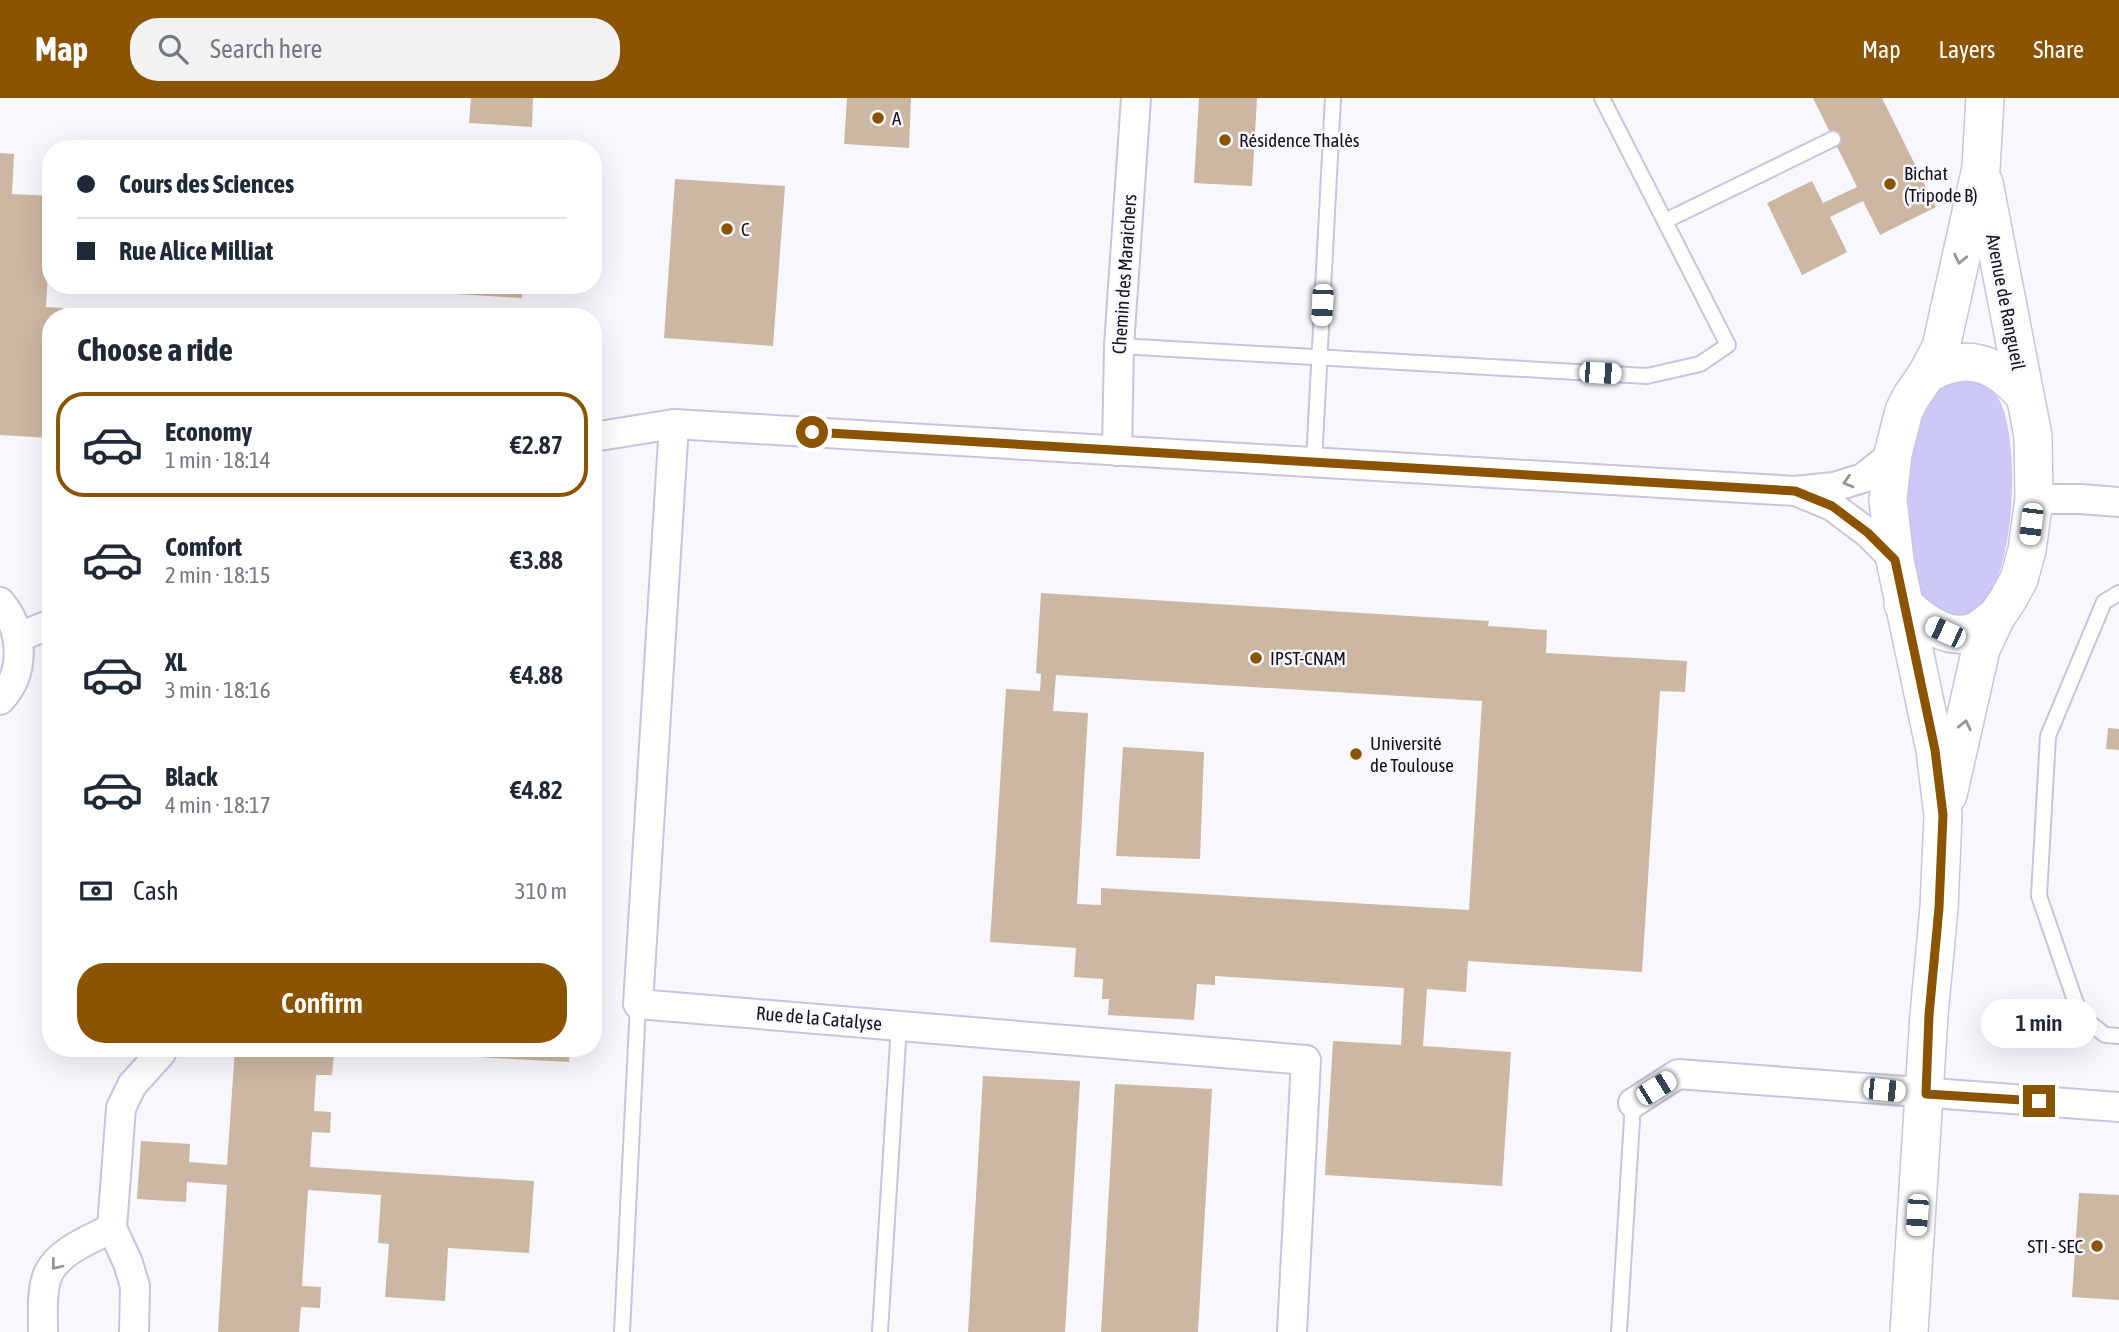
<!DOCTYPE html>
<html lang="en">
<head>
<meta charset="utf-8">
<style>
  :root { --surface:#fff; --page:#f2f2f3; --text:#1f2937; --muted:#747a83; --line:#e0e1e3; --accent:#8a5403 }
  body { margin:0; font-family:"Asap Condensed",sans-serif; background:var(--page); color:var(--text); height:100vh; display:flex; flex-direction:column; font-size:26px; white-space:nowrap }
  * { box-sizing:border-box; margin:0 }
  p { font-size:23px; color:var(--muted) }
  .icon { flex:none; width:38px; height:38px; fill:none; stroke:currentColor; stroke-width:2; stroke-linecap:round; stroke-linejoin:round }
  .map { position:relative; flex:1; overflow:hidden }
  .details { position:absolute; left:42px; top:210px; width:560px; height:749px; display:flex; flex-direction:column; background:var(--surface); border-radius:28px; box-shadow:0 7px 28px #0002 }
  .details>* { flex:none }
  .banner { position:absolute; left:42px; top:42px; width:560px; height:154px; border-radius:28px; box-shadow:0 7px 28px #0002; display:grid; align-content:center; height:154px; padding:0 35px; background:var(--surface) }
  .end { position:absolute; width:32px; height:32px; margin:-16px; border:9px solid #8a5403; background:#fff; box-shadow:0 0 0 4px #fff }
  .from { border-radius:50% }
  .bubble { position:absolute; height:49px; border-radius:24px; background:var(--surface); box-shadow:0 7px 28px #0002; font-size:23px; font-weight:600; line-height:49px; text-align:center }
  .car { position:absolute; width:21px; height:42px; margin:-21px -10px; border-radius:9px; box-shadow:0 0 5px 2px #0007; background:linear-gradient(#fff 24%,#345 0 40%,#fff 0 76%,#345 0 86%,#fff 0) }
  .banner b { display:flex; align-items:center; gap:24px; height:66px; font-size:26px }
  .banner b+b { border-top:2px solid var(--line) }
  .banner i { width:18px; height:18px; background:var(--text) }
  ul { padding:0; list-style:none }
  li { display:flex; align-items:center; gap:21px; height:105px; margin:0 14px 10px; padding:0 21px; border:4px solid transparent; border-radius:28px }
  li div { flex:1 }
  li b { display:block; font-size:26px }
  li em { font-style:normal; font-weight:600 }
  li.current { border-color:var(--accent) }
  li>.icon { width:63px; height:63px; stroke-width:1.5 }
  h2 { padding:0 35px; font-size:32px; line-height:84px }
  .pay { display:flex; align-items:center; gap:18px; height:77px; padding:0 35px; font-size:26px }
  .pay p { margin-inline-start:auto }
  .action { display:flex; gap:14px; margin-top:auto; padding:14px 35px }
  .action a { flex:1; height:80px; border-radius:28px; background:var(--accent); color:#fff; font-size:28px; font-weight:600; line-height:80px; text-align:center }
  header { display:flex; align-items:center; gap:42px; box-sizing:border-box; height:98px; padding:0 35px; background:var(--accent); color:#fff }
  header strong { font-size:33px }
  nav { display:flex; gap:38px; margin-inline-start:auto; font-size:24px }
  .search { width:490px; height:63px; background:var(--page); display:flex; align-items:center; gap:18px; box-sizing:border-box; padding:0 24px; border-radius:28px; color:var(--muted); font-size:26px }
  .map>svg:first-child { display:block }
</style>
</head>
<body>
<header>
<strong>Map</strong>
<div class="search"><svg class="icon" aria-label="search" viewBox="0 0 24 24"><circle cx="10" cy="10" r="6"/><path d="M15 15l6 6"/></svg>Search here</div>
<nav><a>Map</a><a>Layers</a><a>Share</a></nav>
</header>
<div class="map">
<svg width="2119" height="1234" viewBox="0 0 2119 1234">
  <rect width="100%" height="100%" fill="#f7f7fc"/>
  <!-- green -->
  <path fill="#ccc9f9" d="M1963 280C1977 284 1990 287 1998 300 2023 337 2018 521 1957 520 1943 520 1925 506 1919 494 1901 456 1902 317 1938 290 1944 285 1955 283 1963 280Z"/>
  <!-- building -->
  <g fill="#ccb7a2" fill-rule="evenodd">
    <polygon points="471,0 533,0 532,29 469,25"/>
    <polygon points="847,0 911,0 909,50 844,46"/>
    <polygon points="1199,0 1257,0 1252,88 1194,85"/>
    <polygon points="1813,0 1882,0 1936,109 1880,137 1863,103 1830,119 1847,154 1802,177 1767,105 1812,83 1823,105 1857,89"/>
    <polygon points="0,55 14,56 12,96 51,98 51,174 48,174 46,209 63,210 62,219 51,219 51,340 0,337"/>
    <polygon points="675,81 785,88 773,248 664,240"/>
    <polygon points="333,187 522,187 522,200 333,189"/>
    <path d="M1041 495 1489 523 1488 528 1547 532 1546 555 1687 563 1685 594 1660 593 1642 874 1468 863 1466 894 1427 891 1423 948 1511 954 1502 1088 1325 1077 1333 943 1401 947 1404 890 1215 878V887L1197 886 1194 922 1108 917 1109 901H1102L1103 881 1074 879 1076 850 990 844 1006 591 1040 593 1041 576 1036 575ZM1056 577 1482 603 1469 812 1101 790V807L1077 806 1088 615 1053 613Z"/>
    <polygon points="2108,630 2119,631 2119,652 2106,651"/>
    <polygon points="1123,649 1204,654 1200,761 1116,758"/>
    <polygon points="235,950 318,950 317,955 334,956 332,977 316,977 314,1013 331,1014 330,1035 312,1034 310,1069 534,1083 529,1155 448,1150 445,1203 385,1199 389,1146 378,1145 381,1097 308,1092 302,1188 321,1189 320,1210 301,1209 299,1234 218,1234 227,1087 187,1084 186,1104 137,1101 141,1043 190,1046 189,1064 227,1067"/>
    <polygon points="384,950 570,950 569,964 383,954"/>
    <polygon points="983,978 1080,983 1065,1234 968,1234"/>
    <polygon points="1115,986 1212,991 1198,1234 1101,1234"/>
    <polygon points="2079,1095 2119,1097 2119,1202 2072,1199"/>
  </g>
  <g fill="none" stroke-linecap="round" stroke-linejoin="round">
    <defs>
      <g id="service">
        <polyline points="1665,123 1833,41"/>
        <polyline points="1119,248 1647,278 1700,266 1728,247 1602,0"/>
        <polyline points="1314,364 1333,0"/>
        <polyline points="2119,495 2104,504 2048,638 2039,798 2080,917 2105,937 2119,938"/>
        <polyline points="622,1234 638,906"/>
        <polyline points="880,1234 899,927"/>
        <polyline points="1619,1234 1633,1005"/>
      </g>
      <g id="minor">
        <polyline points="674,326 638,906 1306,962 1292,1234"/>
        <polyline points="593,339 674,326 1795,393 1834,389 1863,380 1893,356"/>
        <polyline points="1117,353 1119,248 1136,0"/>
        <polyline points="1798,394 1832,408 1868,435 1895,462"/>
        <polyline points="2034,401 2080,401 2119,404"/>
        <path d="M0 504C24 532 26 575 0 602"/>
        <polyline points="19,539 51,526"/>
        <polyline points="1633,1005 1678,976 2119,1009"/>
        <path d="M43 1234C43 1216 41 1190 49 1174 61 1152 91 1141 112 1130"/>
        <polyline points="134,1234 135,1188 128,1165 112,1130 121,1010 132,987 161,955 163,950"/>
      </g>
      <g id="tertiary">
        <path d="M1927 276C1967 254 1995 264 2024 297"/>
        <path d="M1903 506C1922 523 1950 546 1978 532 1984 528 1990 523 1996 519"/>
        <polyline points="1948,697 1981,551 1996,519 2007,503 2019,481 2027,452 2034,401 2033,338 1984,85"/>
        <polyline points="1909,1234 1929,917 1939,810 1943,717 1935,652 1895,462 1888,402 1893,356 1904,313 1911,299 1927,276 1941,249 1981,70 1985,0"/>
      </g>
    </defs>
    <!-- service casing -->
    <use href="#service" stroke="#c6c5e0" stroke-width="18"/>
    <!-- minor casing -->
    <use href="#minor" stroke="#c6c5e0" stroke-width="32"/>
    <!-- tertiary casing -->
    <use href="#tertiary" stroke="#c6c5e0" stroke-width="40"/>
    <!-- service -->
    <use href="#service" stroke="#fff" stroke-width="14"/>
    <!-- minor -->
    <use href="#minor" stroke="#fff" stroke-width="28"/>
    <!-- tertiary -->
    <use href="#tertiary" stroke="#fff" stroke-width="37"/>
  </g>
  <!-- one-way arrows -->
  <defs><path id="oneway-chevron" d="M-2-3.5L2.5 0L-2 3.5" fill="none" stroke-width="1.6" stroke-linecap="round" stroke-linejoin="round" transform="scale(1.75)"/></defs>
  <g stroke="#96959a">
    <use href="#oneway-chevron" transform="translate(1960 161) rotate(102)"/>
    <use href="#oneway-chevron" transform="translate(1848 384) rotate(163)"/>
    <use href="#oneway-chevron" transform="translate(1965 627) rotate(-78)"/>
    <use href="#oneway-chevron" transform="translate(56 1167) rotate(129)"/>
  </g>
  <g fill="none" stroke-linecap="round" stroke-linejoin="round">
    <!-- route -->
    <polyline stroke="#8a5403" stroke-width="9" points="812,334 1795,393 1832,408 1868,435 1895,462 1935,652 1943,717 1939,810 1929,917 1926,996 2039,1003"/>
  </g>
  <!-- markers -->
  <g fill="#8a5403" stroke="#f7f7fc" stroke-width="2.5">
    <circle cx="878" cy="20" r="7"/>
    <circle cx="1225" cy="42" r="7"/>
    <circle cx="1890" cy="86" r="7"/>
    <circle cx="727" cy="131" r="7"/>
    <circle cx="1256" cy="560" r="7"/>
    <circle cx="1356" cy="656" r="7"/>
    <circle cx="2097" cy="1148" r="7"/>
  </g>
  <g text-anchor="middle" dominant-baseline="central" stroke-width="5" stroke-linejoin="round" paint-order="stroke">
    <!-- poi labels -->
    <g font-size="19" fill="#15141e" stroke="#f7f7fc" text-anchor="start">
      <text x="892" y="20">A</text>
      <text x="1239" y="42">Résidence Thalès</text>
      <text x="1904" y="75">Bichat<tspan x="1904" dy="22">(Tripode B)</tspan></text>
      <text x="741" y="131">C</text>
      <text x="1270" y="560">IPST-CNAM</text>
      <text x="1370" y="645">Université<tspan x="1370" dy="22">de Toulouse</tspan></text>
      <text x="2083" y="1148" text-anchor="end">STI - SEC</text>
    </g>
    <!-- street labels -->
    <g font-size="19" fill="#15141e" stroke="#f7f7fc">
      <text transform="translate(1124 176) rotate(-86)">Chemin des Maraichers</text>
      <text transform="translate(2006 204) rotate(79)">Avenue de Rangueil</text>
      <text transform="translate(819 920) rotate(5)">Rue de la Catalyse</text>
    </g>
  </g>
</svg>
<i class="end from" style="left:812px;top:334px"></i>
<i class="end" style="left:2039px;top:1003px"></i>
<div class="bubble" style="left:1981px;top:901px;width:116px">1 min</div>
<i class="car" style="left:1322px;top:207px;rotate:183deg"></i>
<i class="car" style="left:1600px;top:275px;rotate:93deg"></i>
<i class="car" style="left:2031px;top:426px;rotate:187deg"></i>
<i class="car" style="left:1945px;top:534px;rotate:295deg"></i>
<i class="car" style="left:1656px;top:990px;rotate:58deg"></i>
<i class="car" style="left:1884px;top:992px;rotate:96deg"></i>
<i class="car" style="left:1917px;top:1117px;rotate:184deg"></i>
<div class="banner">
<b><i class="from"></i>Cours des Sciences</b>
<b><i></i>Rue Alice Milliat</b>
</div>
<section class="details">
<h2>Choose a ride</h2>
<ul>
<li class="current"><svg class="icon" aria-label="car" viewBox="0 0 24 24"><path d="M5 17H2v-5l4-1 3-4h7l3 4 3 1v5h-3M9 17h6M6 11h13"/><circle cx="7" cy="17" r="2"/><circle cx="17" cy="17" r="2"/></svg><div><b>Economy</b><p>1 min · 18:14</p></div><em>€2.87</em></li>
<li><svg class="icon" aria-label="car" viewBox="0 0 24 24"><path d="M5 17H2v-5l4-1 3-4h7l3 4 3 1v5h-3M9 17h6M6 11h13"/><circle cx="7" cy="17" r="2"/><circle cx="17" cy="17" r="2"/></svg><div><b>Comfort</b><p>2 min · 18:15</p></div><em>€3.88</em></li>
<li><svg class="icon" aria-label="car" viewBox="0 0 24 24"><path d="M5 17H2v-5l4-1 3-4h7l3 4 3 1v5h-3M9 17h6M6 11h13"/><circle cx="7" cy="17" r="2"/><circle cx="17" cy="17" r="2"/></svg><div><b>XL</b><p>3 min · 18:16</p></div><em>€4.88</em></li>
<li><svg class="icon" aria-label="car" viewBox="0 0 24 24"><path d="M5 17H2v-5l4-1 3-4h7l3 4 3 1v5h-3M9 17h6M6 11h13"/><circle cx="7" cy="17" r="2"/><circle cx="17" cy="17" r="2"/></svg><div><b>Black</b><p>4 min · 18:17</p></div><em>€4.82</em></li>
</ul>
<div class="pay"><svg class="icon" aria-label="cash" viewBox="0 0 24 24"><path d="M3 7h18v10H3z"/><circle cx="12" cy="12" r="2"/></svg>Cash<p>310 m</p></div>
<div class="action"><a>Confirm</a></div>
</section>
</div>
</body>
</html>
